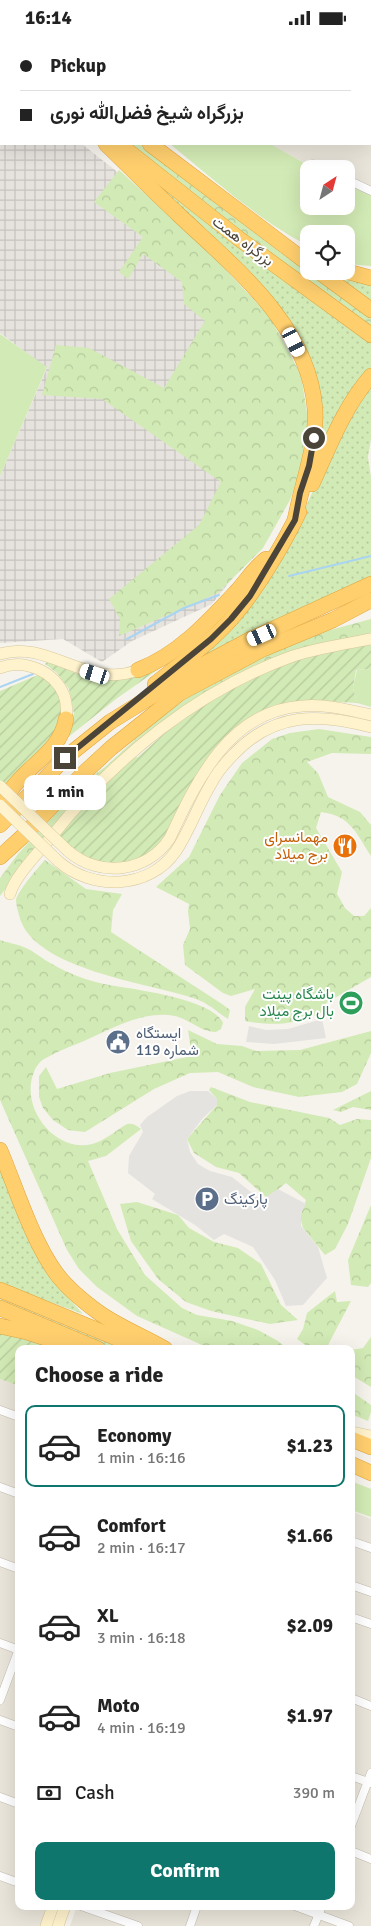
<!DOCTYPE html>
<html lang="en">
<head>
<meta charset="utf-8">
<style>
  :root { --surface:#fff; --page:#f6f6f6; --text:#222; --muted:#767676; --line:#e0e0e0; --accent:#0f766e }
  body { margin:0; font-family:Signika,Vazirmatn,sans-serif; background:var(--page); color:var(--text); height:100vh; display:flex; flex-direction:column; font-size:19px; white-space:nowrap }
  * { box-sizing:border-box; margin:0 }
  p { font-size:16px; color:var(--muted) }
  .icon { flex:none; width:28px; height:28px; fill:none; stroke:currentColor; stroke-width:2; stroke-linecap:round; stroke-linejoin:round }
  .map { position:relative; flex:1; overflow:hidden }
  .sheet { position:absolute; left:15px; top:1310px; width:340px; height:565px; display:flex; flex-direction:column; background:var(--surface); border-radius:10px; box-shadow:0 5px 20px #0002 }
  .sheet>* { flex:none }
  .top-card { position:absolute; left:0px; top:0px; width:371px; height:110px; box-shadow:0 5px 20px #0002; display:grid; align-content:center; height:110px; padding:0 20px; background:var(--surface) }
  .needle { width:32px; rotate:36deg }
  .buttons { position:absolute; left:300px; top:125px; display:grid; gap:10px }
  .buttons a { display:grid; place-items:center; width:55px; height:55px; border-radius:10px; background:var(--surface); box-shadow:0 5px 20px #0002; font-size:25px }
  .end { position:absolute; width:22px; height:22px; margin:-11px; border:6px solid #4b4439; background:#fff; box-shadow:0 0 0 2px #fff }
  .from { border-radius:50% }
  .bubble { position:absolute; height:35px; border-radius:10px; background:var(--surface); box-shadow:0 5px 20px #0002; font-size:16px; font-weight:700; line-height:35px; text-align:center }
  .car { position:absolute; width:15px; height:30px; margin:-15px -8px; border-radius:6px; box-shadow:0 0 4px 1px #0007; background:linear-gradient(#fff 24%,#345 0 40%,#fff 0 76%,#345 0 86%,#fff 0) }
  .top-card b { display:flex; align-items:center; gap:18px; height:48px; font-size:19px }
  .top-card b+b { border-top:1px solid var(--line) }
  .top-card i { width:12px; height:12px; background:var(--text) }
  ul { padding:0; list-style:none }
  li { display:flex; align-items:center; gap:15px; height:82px; margin:0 10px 8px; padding:0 10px; border:2px solid transparent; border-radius:10px }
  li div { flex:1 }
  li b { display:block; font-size:19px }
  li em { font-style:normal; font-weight:700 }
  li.on { border-color:var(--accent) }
  li>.icon { width:45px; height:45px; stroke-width:1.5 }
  h2 { padding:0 20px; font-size:22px; line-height:60px }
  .pay { display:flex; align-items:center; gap:12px; height:55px; padding:0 20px; font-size:19px }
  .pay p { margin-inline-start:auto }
  .cta { display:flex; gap:10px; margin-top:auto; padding:10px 20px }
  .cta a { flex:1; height:58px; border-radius:10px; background:var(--accent); color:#fff; font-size:20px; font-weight:700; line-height:58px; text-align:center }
  .status { display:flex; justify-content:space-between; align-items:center; height:35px; padding:0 25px; background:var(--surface); direction:ltr }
  .status svg { height:14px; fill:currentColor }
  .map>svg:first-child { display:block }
</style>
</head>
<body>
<div class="status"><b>16:14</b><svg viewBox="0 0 49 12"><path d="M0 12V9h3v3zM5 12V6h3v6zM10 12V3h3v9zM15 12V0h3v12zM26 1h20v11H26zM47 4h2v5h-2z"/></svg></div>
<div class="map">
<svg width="371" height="1891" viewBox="0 0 371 1891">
  <defs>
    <pattern id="industrial-grid" width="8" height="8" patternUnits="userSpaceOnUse" patternTransform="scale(1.25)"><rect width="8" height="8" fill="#e6e2dd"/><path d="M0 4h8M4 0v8" fill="none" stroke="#c7c3be"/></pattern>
    <pattern id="grass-dots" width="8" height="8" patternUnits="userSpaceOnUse" patternTransform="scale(1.25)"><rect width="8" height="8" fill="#d2eab5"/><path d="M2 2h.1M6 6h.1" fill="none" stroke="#b6ca9c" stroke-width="1.8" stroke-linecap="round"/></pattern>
    <pattern id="forest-crowns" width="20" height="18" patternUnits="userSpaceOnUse" patternTransform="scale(1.25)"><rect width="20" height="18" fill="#d2eab5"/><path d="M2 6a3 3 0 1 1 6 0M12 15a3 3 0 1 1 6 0" fill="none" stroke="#b6ca9c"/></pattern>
    <pattern id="garden-furrows" width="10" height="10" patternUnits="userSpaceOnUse" patternTransform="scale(1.25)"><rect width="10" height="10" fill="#d2eab5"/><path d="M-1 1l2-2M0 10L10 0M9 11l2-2" fill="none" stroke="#b6ca9c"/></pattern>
  </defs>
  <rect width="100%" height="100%" fill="#f6f3ec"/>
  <!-- residential -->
  <g fill="#eae5da">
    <polygon points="128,0 371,0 371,157 346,146 346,134 317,134 268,109 370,109 370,1"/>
    <polygon points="0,1344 19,1351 19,1871 48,1871 41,1891 0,1891"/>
    <polygon points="351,1476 371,1484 371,1891 70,1891 77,1871 351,1871"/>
  </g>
  <!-- industrial -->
  <polygon fill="url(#industrial-grid)" points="0,43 1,109 82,109 125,143 237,279 234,541 212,569 132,606 102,627 63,604 0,608 0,441 47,333 0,298"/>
  <!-- grass -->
  <g fill="url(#grass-dots)">
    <polygon points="115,111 371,306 371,333 349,362 324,410 314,422 301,311"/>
    <polygon points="329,236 335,236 371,249 371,266"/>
    <polygon points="371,348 371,404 368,422 371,442 371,545 185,635 299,487 330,418"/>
    <polygon points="0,1135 51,1244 83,1279 0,1249"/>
  </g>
  <!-- forest -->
  <g fill="url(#forest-crowns)">
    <polygon points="131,109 143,109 281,218 371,281 371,292 252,206"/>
    <polygon points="119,135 210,218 270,282 301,340 308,384 307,420 290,465 263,513 218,558 119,601 120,584 109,564 199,490 221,447 102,364 42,360 56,310 89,313 164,353 205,286 184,269 182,247 143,219 128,244 119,237 143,202 94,167"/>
    <polygon points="371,584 371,599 174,680 34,817 0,861 0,843 18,819 86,746 105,732 150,691 187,663 260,623 312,600"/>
    <path d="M319 694 371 702V719L332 718 307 727 318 738 328 762 360 777 371 790V821C356 798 351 781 321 777L316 793 342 837 337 859 345 873 354 881H364L371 873V942L326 968 325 985 321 978C293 990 274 991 245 986V972L255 954 231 961 223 958 185 930 183 910 190 894 188 876 189 869 156 852 189 822 220 760 242 728 272 704 290 698Z"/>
    <path d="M45 825 86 854 122 859 113 875 111 897 222 969 230 975 228 984C217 977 208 968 196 964 151 948 31 935 19 880 18 876 16 870 16 865 19 854 37 834 45 825Z"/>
    <path d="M0 905C8 908 18 909 26 913 33 916 39 921 45 925 65 937 86 946 109 950 133 954 213 964 223 988L221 994 216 997C194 996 188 978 159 980 133 981 109 995 84 1006 72 1011 58 1016 46 1023 41 1025 36 1031 34 1037 20 1070 51 1114 87 1110 101 1109 115 1096 127 1089 133 1088 136 1090 141 1094L106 1121 88 1126 117 1194 145 1240 182 1273 197 1280 232 1286 258 1295 278 1306 287 1314H211L137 1281 97 1252 79 1234 67 1215 0 1065Z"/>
    <polygon points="188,995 217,1009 242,1011 256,1016 300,1015 371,996 371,1018 357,1049 342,1057 299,1062 253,1052 218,1037 190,1038 154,1054 85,1097 68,1095 53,1085 43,1073 39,1062 39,1041 46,1032 57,1054 110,1038 192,1021"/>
    <polygon points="211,1052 250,1067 329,1083 340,1090 357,1084 371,1085 371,1123 348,1189 335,1214 325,1220 303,1193 300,1182 306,1165 286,1148 267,1163 239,1138 216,1132 194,1118 187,1104 217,1070 217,1064 209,1055"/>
    <polygon points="371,1056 371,1075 353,1072 341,1077 333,1075"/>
    <polygon points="137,1167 178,1180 189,1193 214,1207 238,1213 261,1229 281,1270 298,1285 270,1289 211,1276 186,1267 158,1244 131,1206 120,1169"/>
    <polygon points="371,1170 371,1248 368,1252 351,1250 348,1225"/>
    <polygon points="335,1256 337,1267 351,1266 328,1310 336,1314 311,1314 297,1304 303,1294 307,1278"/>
    <polygon points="371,1302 371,1352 351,1340 351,1315 363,1313"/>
    <polygon points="351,1356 371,1370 371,1377 368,1386 351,1379"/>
  </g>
  <!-- park -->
  <g fill="#d2eab5">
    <path d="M170 109H270L315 134H309V171H346V149L371 159V231L346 229V199H309V211C261 187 212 143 170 109Z"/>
    <polygon points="0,299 47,332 0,441"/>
    <polygon points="371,634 371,672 357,668 353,653 357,635"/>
    <polygon points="350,956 362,974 352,981 340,962"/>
    <polygon points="351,1446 371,1454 371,1482 351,1475"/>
  </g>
  <!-- garden -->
  <g fill="url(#garden-furrows)">
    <path d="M197 607 116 664 67 703 74 679 69 654 57 638 45 629 47 627C62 632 87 644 102 645 138 648 168 626 197 607Z"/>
    <polygon points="371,607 371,634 356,635 353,653 357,668 305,665 242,691 170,794 153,816 129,828 95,828 56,801 130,723 138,722 164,699 165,695 198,671 284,627"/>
    <polygon points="40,639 57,655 62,672 60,695 7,752 0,746 0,656"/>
    <polygon points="0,1264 122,1314 109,1314 0,1268"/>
    <polygon points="0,1297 29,1304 56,1314 19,1314 19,1351 0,1344"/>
  </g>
  <!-- parking -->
  <g fill="#e5e3e0">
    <polygon points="322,984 326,1003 274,1009 246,1007 249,991 266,995 288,994"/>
    <polygon points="190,1056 208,1056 217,1064 217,1070 203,1083 187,1104 190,1117 198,1129 210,1136 232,1142 261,1165 278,1154 306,1169 301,1178 301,1191 318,1212 327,1243 303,1270 286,1271 275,1245 253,1212 224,1199 214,1205 195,1190 152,1164 155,1159 128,1138 129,1121 143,1097 140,1090 147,1082 177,1061"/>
  </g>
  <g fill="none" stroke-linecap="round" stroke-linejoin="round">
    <!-- stream -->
    <g stroke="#a9d4f2" stroke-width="2">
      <polyline points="289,541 371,521"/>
      <polyline points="127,604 184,573 219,560"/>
      <polyline points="0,652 33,639"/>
    </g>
    <defs>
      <g id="street">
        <polyline points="194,0 196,1"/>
        <polyline points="272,1 272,0"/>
        <polyline points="370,29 371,30"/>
        <polyline points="370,72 371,72"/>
        <polyline points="370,88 371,88"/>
        <polyline points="313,129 324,134"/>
        <polyline points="346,144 371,156"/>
        <polyline points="0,1375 19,1382"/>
        <polyline points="0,1452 19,1459"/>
        <polyline points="351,1506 371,1513"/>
        <polyline points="0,1527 19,1534"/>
        <polyline points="351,1550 371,1557"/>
        <polyline points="351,1582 371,1589"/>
        <polyline points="0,1608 19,1615"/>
        <polyline points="351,1663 371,1671"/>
        <polyline points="0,1665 19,1614"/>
        <polyline points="0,1685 19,1692"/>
        <polyline points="351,1741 371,1748"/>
        <polyline points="0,1762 19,1769"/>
        <polyline points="351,1791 371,1738"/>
        <polyline points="351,1816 371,1824"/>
        <polyline points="0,1841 19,1848"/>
        <polyline points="81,1871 138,1891"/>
        <polyline points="295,1871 349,1891"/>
        <polyline points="190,1891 197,1871"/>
        <polyline points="314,1891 322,1871"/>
      </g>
      <g id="secondary">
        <path d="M0 619C48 604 88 655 138 635"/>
        <path d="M0 633C24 623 54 636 64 660 67 668 67 676 66 684"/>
        <path d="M68 816C99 843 147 838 170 803 197 745 230 675 303 671 326 669 349 675 371 680"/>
        <path d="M58 826C92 856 149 855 176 816 190 795 198 770 211 749 217 737 225 728 234 719 274 677 319 678 371 692"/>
        <path d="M10 859C14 842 41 815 52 801 114 723 198 655 293 621 318 613 345 609 371 604"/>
        <polyline points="351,1397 371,1401"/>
        <polyline points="46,1891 53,1871"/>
        <polyline points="58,1891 65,1871"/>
      </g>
      <g id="highway">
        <polyline points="21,0 22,1"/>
        <polyline points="0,11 1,12"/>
        <path d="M106 109C131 133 154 157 179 180 235 233 309 291 315 374 317 413 302 447 295 485"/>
        <polyline points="119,109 238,203 371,300"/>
        <polyline points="150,109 309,229"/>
        <polyline points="318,236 371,275"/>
        <polyline points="345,236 371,243"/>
        <path d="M312 449C329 412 344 372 371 341"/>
        <path d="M138 635C178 620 209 586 237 556 247 545 254 533 266 524"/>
        <path d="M155 649C181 628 209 609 231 584 256 556 283 510 299 477"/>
        <path d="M0 776C4 769 7 761 11 755 28 730 61 716 66 684"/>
        <polyline points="0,790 65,723 110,687 204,629 249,605 371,549"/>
        <polyline points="0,822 22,802 84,738 111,713 180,658 263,614 333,585 371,565"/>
        <path d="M0 1115C16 1153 32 1205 56 1238 67 1253 83 1266 98 1277 119 1292 143 1301 165 1314"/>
        <polyline points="0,1255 143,1314"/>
        <polyline points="0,1273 98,1314"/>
        <polyline points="0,1291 27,1297 68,1310"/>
        <polyline points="351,1404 371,1412"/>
        <polyline points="351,1429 371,1438"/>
      </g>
    </defs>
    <!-- street casing -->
    <use href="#street" stroke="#c2bbae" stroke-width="9"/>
    <!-- secondary casing -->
    <use href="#secondary" stroke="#d6c79b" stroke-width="12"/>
    <!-- highway casing -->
    <use href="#highway" stroke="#e0a43c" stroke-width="16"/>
    <!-- street -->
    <use href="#street" stroke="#fff" stroke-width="8"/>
    <!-- secondary -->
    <use href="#secondary" stroke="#fff3cd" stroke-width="11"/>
    <!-- highway -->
    <use href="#highway" stroke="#ffcf6e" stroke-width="15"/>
    <defs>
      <g id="secondary-bridge">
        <polyline points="0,751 68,816"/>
        <polyline points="0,770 58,826"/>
      </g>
    </defs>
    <!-- secondary-bridge casing -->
    <use href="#secondary-bridge" stroke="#d6c79b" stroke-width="12" stroke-linecap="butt"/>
    <!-- secondary-bridge -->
    <use href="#secondary-bridge" stroke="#fff3cd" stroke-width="11"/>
  </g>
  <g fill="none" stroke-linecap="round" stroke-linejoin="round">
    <!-- route -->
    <polyline stroke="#4b4439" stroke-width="6" points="65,723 211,604 231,584 250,561 295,485 300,458 309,431 314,403"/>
  </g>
  <!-- icons -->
  <defs>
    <symbol id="restaurant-disc" viewBox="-11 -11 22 22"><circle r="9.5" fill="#e8710a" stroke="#fff"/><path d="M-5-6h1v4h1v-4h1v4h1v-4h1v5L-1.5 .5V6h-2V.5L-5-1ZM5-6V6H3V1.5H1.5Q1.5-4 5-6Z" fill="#fff"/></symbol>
    <symbol id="stadium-disc" viewBox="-11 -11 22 22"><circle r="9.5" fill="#2e9e5b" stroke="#fff"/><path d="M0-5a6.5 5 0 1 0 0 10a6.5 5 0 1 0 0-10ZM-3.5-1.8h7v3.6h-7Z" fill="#fff"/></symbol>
    <symbol id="civic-disc" viewBox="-11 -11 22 22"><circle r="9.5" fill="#5c6f8a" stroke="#fff"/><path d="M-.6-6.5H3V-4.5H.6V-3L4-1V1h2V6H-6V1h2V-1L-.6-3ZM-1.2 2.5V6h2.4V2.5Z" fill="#fff"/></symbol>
    <symbol id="parking-disc" viewBox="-11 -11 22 22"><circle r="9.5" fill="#5c6f8a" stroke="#fff"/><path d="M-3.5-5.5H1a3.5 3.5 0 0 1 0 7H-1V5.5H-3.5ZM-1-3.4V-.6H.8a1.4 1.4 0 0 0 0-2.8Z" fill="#fff"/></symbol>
  </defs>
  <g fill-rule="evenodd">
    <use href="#restaurant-disc" x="331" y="797" width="28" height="28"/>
    <use href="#stadium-disc" x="337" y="954" width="28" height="28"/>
    <use href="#civic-disc" x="104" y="993" width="28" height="28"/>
    <use href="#parking-disc" x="193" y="1150" width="28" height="28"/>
  </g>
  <g text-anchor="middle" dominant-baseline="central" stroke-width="4" stroke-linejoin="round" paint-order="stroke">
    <!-- street labels -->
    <g font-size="15" fill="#4b4439" stroke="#fff">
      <text transform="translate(243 206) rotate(37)">بزرگراه همت</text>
    </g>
    <!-- food labels -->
    <g font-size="15" fill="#c56008" stroke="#fff" text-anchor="end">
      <text x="328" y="802">مهمانسرای<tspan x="328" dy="17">برج میلاد</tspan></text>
    </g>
    <!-- leisure labels -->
    <g font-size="15" fill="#27864d" stroke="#fff" text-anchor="end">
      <text x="334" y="959">باشگاه پینت<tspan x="334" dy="17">بال برج میلاد</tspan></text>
    </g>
    <!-- service labels -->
    <g font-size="15" fill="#4e5e75" stroke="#fff" text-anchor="start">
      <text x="136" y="998">ایستگاه<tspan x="136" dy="17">شماره 119</tspan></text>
      <text x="224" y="1164">پارکینگ</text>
    </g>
  </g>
</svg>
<div class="buttons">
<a><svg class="needle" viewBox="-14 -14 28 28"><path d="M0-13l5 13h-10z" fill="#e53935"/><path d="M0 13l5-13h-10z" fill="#767676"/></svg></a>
<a><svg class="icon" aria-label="locate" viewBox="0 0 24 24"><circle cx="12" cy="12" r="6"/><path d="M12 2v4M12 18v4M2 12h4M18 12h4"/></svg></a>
</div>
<i class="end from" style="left:314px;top:403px"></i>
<i class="end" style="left:65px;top:723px"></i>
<div class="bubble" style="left:24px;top:740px;width:82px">1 min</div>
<i class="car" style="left:294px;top:307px;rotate:153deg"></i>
<i class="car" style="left:262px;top:600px;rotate:246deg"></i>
<i class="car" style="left:95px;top:639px;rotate:288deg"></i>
<div class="top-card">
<b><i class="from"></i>Pickup</b>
<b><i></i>بزرگراه شیخ فضل‌الله نوری</b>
</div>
<section class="sheet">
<h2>Choose a ride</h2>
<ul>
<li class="on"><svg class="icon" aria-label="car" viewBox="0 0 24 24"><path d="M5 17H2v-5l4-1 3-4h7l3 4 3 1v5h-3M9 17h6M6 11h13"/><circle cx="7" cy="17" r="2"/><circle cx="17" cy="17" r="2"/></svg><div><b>Economy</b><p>1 min · 16:16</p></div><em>$1.23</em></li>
<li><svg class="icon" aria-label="car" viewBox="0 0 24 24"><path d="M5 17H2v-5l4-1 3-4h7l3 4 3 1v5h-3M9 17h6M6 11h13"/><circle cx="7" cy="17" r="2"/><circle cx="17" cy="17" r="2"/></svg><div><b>Comfort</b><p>2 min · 16:17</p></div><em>$1.66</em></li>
<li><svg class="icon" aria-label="car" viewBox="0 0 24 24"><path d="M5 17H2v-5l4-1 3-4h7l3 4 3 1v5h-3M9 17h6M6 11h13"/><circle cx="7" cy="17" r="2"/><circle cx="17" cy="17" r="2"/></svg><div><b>XL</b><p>3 min · 16:18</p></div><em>$2.09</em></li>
<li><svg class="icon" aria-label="car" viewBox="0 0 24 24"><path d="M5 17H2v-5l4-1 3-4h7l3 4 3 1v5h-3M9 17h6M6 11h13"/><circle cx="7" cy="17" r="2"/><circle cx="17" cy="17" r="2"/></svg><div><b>Moto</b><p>4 min · 16:19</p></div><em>$1.97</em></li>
</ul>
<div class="pay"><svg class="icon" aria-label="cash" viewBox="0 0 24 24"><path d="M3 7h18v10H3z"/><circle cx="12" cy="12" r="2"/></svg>Cash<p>390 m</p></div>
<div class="cta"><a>Confirm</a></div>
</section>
</div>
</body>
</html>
